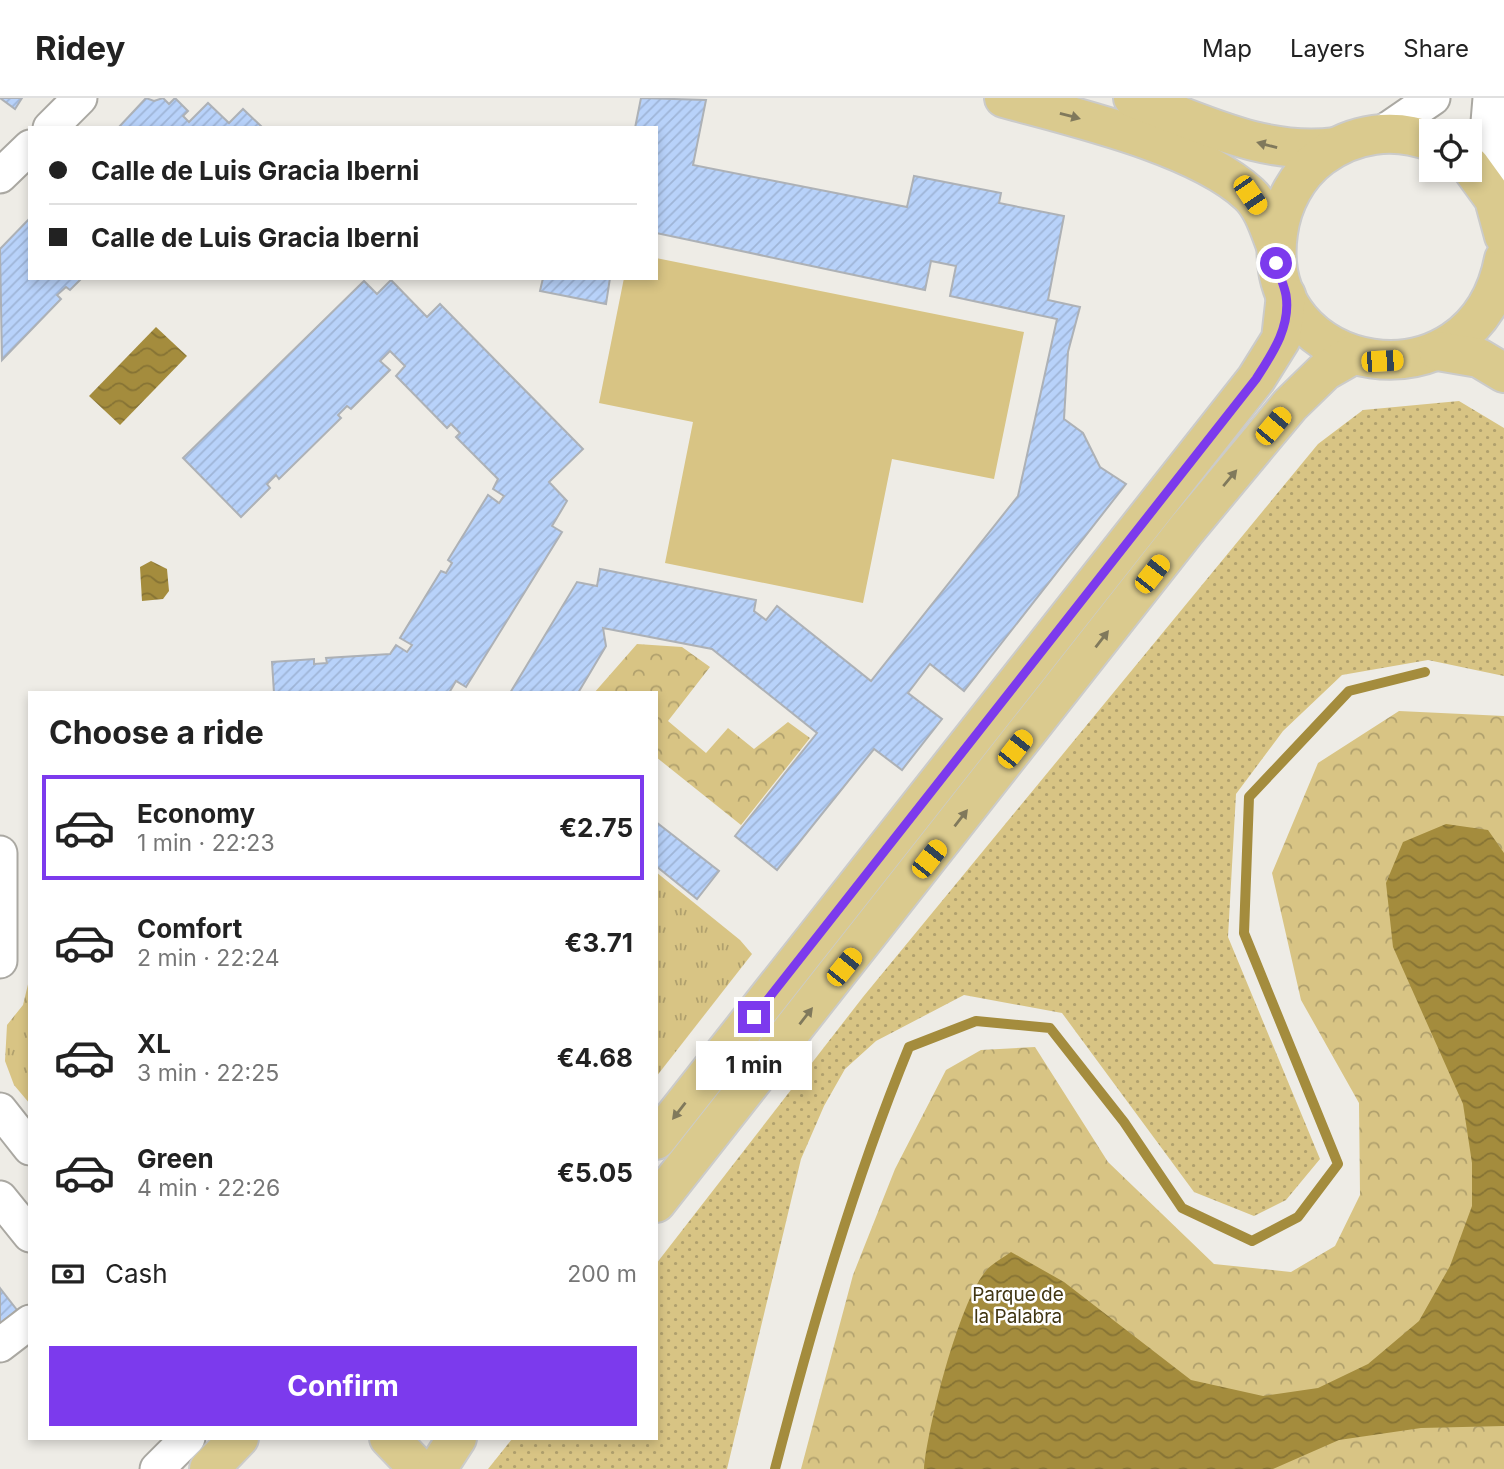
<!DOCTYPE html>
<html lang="en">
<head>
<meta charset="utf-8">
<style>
  :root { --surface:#fff; --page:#f2f2f2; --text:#222; --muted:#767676; --line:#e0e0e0; --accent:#7c3aed }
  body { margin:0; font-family:Inter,sans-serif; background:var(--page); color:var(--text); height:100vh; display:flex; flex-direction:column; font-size:26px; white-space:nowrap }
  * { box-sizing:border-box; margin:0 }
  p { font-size:23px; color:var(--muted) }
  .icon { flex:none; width:38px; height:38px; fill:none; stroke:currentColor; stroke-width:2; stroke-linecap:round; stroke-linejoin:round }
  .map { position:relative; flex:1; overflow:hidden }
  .drawer { position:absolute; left:28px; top:593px; width:630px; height:749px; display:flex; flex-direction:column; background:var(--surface); border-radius:0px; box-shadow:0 4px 10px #0003 }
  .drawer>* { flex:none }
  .banner { position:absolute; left:28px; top:28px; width:630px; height:154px; border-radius:0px; box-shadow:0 4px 10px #0003; display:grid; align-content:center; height:154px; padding:0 21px; background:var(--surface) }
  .controls { position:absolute; left:1419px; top:21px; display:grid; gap:14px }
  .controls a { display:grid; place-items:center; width:63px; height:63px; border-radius:0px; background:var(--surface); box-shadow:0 4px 10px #0003; font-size:35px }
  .end { position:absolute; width:32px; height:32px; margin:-16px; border:9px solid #7c3aed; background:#fff; box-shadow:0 0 0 4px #fff }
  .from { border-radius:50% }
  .bubble { position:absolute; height:49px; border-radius:0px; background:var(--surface); box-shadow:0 4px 10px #0003; font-size:23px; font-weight:700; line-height:49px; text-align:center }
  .car { position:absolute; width:21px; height:42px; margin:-21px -10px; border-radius:9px; box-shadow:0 0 5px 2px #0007; background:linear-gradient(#f5c518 24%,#345 0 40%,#f5c518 0 76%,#345 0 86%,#f5c518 0) }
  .banner b { display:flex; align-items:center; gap:24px; height:66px; font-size:26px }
  .banner b+b { border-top:2px solid var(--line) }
  .banner i { width:18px; height:18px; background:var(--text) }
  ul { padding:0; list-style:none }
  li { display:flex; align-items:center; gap:21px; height:105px; margin:0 14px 10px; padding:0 7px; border:4px solid transparent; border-radius:0px }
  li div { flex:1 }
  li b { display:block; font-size:26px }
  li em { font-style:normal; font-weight:700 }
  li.current { border-color:var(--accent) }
  li>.icon { width:63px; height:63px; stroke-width:1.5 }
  h2 { padding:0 21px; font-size:32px; line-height:84px }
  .pay { display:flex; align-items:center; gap:18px; height:77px; padding:0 21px; font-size:26px }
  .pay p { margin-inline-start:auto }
  .cta { display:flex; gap:14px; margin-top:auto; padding:14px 21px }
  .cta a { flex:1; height:80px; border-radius:0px; background:var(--accent); color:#fff; font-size:28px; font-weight:700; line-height:80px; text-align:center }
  header { display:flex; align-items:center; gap:42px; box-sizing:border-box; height:98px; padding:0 35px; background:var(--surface); border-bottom:2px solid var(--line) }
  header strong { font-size:33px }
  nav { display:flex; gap:38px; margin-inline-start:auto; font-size:24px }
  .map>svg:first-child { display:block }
</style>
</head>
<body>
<header>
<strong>Ridey</strong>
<nav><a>Map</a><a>Layers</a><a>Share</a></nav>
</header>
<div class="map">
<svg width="1504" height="1371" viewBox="0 0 1504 1371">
  <defs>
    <pattern id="grass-tufts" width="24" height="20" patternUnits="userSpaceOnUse" patternTransform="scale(1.75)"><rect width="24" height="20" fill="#d8c484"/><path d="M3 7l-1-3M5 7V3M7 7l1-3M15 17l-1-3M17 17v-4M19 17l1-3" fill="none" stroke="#b0a06d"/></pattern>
    <pattern id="park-crowns" width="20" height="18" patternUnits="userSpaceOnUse" patternTransform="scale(1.75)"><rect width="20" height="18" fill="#d8c484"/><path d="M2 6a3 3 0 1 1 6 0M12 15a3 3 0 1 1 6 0" fill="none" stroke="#b0a06d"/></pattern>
    <pattern id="garden-dots" width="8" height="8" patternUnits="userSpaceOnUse" patternTransform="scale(1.75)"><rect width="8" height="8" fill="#d8c484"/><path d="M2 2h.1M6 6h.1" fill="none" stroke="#b0a06d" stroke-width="1.8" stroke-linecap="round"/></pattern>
    <pattern id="water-waves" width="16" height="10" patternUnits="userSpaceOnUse" patternTransform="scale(1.75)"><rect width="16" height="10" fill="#a48c3d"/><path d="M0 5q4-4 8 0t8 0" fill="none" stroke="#867334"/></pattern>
    <pattern id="building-hatch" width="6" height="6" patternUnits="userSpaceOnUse" patternTransform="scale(1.75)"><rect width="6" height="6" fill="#b8d2fa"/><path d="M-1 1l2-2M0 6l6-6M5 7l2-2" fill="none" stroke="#9fb5d7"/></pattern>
  </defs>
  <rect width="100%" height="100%" fill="#eeece6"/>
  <!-- grass -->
  <g fill="url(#grass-tufts)">
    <polygon points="656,774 740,842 752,856 656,979"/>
    <polygon points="30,878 30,1006 14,987 5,963 7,927 23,907"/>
  </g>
  <!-- park -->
  <g fill="url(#park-crowns)">
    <polygon points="637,546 682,549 710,569 668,623 706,655 728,630 754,651 788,624 810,640 741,727 656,659 656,595 594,595"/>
    <polygon points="1399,613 1504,618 1504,1371 801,1371 853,1177 895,1071 946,972 981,952 1035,949 1108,1064 1214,1166 1291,1174 1335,1148 1360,1097 1359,1005 1301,902 1272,775 1318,665"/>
  </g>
  <!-- garden -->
  <polygon fill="url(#garden-dots)" points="1459,303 1504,330 1504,578 1428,562 1342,577 1283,633 1236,696 1228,839 1320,1061 1286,1102 1254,1118 1194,1094 1062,915 964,897 876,943 845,971 824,1008 801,1061 727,1371 488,1371 512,1341 656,1340 656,1166 863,899 1318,346 1363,312"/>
  <!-- pitch -->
  <polygon fill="#d8c484" points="656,160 1024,234 994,381 892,361 863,505 665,465 693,324 599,305 624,180 656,180"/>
  <!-- water -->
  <g fill="url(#water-waves)">
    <polygon points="156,229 187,258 120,327 89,298"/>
    <polygon points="151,463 167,471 169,493 163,501 142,503 140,469"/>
    <path d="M1446 726 1488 732 1504 755V1328L1421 1330 1339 1342 1273 1371H924C928 1327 958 1208 985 1174 991 1166 1003 1160 1011 1154L1064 1184 1191 1282 1263 1298 1318 1290 1368 1266 1419 1223 1450 1168 1472 1108V1065L1463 1006 1393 849 1386 785 1403 744Z"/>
  </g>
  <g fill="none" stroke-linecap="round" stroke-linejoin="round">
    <!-- stream -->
    <path stroke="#a48c3d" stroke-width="10" d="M775 1371C812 1228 853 1086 909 949L976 923 1050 930 1124 1024 1182 1110 1252 1143 1298 1119 1338 1066 1244 835 1249 699 1349 593 1425 574"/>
  </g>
  <!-- building -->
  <g fill="url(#building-hatch)" stroke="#adb1b6" stroke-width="2">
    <polygon points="0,0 22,0 15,11"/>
    <polygon points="146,0 154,3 163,0 169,6 175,0 188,13 183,18 189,24 208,5 229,25 243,11 263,30 118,30"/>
    <polygon points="641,0 706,2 693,67 907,109 914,78 1001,95 999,105 1064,118 1048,202 1080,209 1068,254 1064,321 1083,335 1100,369 1126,386 964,593 930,566 908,595 942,621 902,672 874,651 777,772 735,738 817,635 712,551 603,530 606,548 578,595 510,595 577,484 597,488 600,471 756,502 754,513 766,522 777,508 871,583 1018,398 1057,221 950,198 956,168 931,163 925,192 656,135 656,30 635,30"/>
    <polygon points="30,120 30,180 82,180 70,192 66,189 57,197 61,201 2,262 0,151"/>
    <polygon points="543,180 610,180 606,206 540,193"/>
    <polygon points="391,182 427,219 440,206 583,351 549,384 567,403 552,428 562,434 466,589 456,583 449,595 274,595 272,564 314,561 314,566 327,565 326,560 390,556 396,547 407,554 412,547 400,540 441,473 446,475 452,465 448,462 488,397 499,405 504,398 493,391 498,381 456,339 460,335 451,326 447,330 396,278 405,268 390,253 380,263 390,272 351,311 347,308 338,317 341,320 279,381 276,377 267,386 270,390 241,419 183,360 364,183 377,196"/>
    <polygon points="656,724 719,773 697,801 656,768"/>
    <polygon points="0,1190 24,1221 0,1238"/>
  </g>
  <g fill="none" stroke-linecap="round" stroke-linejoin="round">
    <defs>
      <g id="minor">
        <polyline points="1490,0 1488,24 1494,101"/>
        <polyline points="50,30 80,0"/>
        <polyline points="1382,35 1433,0"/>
        <polyline points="0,78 30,49"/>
        <polyline points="0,755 0,863"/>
        <polyline points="0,1012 30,1050"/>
        <polyline points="0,1100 30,1137"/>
        <polyline points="0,1247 30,1224"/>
        <polyline points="157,1371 188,1340"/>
      </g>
      <g id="major">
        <path d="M1004 0C1073 19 1196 47 1249 96 1263 109 1269 130 1276 148"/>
        <path d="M1133 0C1200 24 1262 58 1335 49"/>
        <path d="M1432 44C1394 29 1353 35 1321 59 1297 77 1282 105 1278 135 1257 278 1474 318 1504 161"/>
        <polyline points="1470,68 1494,101 1504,138"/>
        <polyline points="1438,253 1479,260 1504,275"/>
        <polyline points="656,1042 1256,281 1281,241 1286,197"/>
        <polyline points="656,1105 1186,432 1290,307 1325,273 1353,257"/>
        <polyline points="389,1340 419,1371"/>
        <polyline points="209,1371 239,1340"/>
        <polyline points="437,1371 457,1340"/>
      </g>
    </defs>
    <!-- minor casing -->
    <use href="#minor" stroke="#aaa8a2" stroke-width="37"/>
    <!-- major casing -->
    <use href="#major" stroke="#cbcbca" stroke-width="42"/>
    <!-- minor -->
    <use href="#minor" stroke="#fff" stroke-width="33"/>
    <!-- major -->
    <use href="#major" stroke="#daca8e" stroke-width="38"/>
  </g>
  <!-- one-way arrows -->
  <defs><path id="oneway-solid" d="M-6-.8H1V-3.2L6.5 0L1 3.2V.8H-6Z" transform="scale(1.75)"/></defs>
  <g fill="#80795c">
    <use href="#oneway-solid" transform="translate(1070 18) rotate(15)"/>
    <use href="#oneway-solid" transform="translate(1267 47) rotate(-165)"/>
    <use href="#oneway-solid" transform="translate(1230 380) rotate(-50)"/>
    <use href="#oneway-solid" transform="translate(1102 541) rotate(-52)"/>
    <use href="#oneway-solid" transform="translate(961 720) rotate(-52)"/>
    <use href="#oneway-solid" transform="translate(806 918) rotate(-52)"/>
    <use href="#oneway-solid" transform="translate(679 1013) rotate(128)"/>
  </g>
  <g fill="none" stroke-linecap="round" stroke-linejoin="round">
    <!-- route -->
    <path stroke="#7c3aed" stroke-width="9" d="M754 919 1256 281C1272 256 1291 229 1286 197 1284 187 1279 176 1276 165"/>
  </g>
  <g text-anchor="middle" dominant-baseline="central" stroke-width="5" stroke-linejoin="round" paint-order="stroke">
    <!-- park labels -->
    <g font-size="19" fill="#413613" stroke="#fff">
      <text x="1018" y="1196">Parque de<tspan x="1018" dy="22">la Palabra</tspan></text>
    </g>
  </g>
</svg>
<div class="controls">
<a><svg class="icon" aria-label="locate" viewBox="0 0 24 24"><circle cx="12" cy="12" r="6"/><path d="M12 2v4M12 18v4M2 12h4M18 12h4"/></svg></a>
</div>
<i class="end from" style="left:1276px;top:165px"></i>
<i class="end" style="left:754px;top:919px"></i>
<div class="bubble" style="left:696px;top:943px;width:116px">1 min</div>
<i class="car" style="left:1250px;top:97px;rotate:146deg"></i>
<i class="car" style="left:1382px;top:263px;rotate:87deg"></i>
<i class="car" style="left:1273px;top:328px;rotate:40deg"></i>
<i class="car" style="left:1152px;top:476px;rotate:38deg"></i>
<i class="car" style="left:1015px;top:651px;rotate:38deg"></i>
<i class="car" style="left:929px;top:761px;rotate:38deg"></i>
<i class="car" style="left:844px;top:869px;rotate:39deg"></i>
<div class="banner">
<b><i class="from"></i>Calle de Luis Gracia Iberni</b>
<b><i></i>Calle de Luis Gracia Iberni</b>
</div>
<section class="drawer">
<h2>Choose a ride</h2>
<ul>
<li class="current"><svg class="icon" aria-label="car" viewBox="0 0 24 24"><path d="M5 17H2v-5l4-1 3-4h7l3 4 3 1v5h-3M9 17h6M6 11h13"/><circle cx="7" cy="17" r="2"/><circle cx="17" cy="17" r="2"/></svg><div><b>Economy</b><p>1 min · 22:23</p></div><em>€2.75</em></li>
<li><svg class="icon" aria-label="car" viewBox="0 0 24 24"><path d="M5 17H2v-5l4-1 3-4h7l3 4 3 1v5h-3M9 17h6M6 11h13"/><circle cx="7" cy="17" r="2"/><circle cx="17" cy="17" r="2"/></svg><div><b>Comfort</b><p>2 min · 22:24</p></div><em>€3.71</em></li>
<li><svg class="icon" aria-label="car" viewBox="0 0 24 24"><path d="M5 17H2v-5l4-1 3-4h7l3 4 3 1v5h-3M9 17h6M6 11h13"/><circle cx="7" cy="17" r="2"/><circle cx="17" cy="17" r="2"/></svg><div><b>XL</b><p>3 min · 22:25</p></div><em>€4.68</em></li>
<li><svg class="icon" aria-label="car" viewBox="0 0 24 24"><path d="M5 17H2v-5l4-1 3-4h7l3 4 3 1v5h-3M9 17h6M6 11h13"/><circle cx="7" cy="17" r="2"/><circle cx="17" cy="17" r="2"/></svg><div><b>Green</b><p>4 min · 22:26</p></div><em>€5.05</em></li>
</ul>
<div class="pay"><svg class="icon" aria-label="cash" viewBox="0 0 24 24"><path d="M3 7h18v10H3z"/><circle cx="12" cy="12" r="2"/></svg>Cash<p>200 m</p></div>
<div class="cta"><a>Confirm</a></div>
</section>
</div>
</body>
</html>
